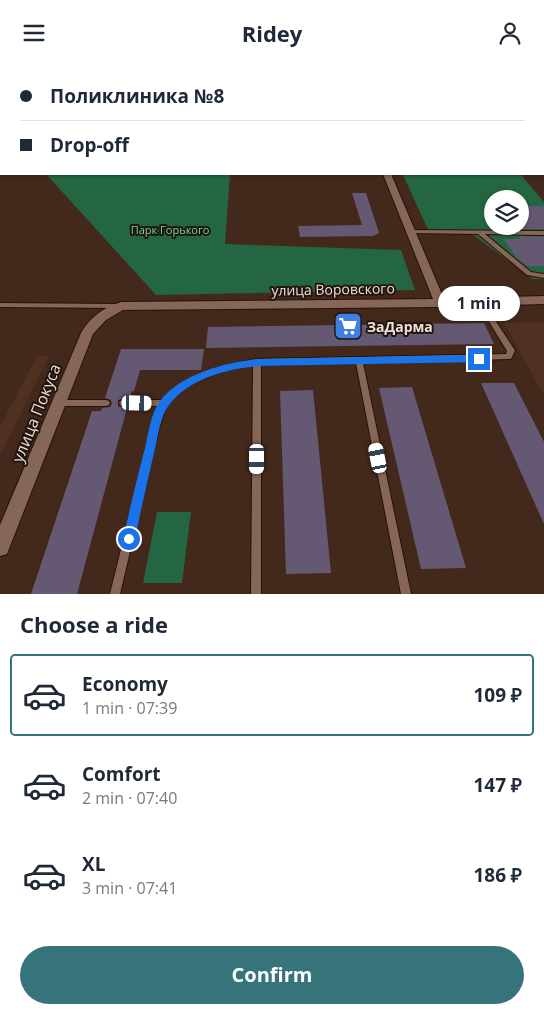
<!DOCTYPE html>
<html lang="en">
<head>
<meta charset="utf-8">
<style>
  :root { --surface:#fff; --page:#f6f6f7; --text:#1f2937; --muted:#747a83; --line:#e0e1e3; --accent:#36737a }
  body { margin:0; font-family:"Open Sans",sans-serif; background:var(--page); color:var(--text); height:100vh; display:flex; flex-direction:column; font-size:19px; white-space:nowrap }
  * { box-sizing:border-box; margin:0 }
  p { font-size:16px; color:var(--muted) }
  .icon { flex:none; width:28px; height:28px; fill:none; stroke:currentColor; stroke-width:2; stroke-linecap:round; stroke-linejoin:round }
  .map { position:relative; height:529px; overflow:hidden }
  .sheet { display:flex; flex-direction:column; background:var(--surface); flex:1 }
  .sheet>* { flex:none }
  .hud { position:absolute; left:0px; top:0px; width:545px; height:110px; box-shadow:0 1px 4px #0004; display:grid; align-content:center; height:110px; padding:0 20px; background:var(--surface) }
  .fabs { position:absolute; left:484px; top:125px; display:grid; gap:10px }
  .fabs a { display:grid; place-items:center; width:45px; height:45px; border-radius:50%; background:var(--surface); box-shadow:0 1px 4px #0004; font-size:25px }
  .end { position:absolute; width:22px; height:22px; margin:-11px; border:6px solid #1a73e8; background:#fff; box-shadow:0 0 0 2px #fff }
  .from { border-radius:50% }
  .bubble { position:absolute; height:35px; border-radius:18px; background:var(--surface); box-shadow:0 1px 4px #0004; font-size:16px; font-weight:700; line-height:35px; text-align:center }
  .car { position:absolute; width:15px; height:30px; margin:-15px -8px; border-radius:6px; box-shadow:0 0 4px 1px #0007; background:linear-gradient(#fff 24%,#345 0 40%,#fff 0 76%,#345 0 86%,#fff 0) }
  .hud b { display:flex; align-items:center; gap:18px; height:48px; font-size:19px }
  .hud b+b { border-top:1px solid var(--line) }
  .hud i { width:12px; height:12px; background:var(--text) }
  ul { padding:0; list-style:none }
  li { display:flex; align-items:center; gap:15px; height:82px; margin:0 10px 8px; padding:0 10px; border:2px solid transparent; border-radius:5px }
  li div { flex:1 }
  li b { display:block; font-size:19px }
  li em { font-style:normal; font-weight:700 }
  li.current { border-color:var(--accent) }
  li>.icon { width:45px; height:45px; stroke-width:1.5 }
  h2 { padding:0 20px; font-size:22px; line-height:60px }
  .cta { display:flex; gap:10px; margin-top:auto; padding:10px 20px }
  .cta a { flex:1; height:58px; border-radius:30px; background:var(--accent); color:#fff; font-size:20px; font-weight:700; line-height:58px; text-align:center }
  header { display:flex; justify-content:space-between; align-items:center; height:65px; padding:0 20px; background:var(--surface); font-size:22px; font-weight:700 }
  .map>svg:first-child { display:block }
</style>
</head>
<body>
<header><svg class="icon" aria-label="menu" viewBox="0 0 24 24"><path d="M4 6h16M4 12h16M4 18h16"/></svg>Ridey<svg class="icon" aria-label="person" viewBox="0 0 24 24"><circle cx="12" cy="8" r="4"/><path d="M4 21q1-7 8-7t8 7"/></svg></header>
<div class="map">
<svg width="544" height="529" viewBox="0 0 544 529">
  <rect width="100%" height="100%" fill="#43291c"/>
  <!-- built -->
  <g fill="#503020">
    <polygon points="544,257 544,331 504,258"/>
    <polygon points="37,291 49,291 0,390 0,362"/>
  </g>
  <!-- green -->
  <g fill="#236641" fill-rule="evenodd">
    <polygon points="81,0 335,0 335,1 80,1"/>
    <polygon points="46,109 230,109 225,179 401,185 415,225 156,230"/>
    <path d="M403 110H521L544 137V214H533L472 169H430ZM492 134H520V161H492Z"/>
    <polygon points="157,447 191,447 182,518 143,518"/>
  </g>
  <!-- building -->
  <g fill="#645873">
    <polygon points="352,128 366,128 379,168 373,171 300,172 298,161 362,160"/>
    <rect x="520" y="141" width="24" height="23"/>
    <polygon points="520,171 544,172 544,201 527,201 516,192 504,174 520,174"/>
    <polygon points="484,258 494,279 206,283 208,262"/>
    <polygon points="121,284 204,284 201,305 140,305 134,326 132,326 130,333 118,335 118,341 127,343 77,529 31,529 92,346 101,346 102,343 110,342 112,339 111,335 105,333"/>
    <polygon points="481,318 514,318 544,377 544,459"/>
    <polygon points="412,322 466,503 421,504 379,323"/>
    <polygon points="313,325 331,508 286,509 280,326"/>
  </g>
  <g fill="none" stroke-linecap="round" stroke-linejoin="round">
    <defs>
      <g id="service">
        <polygon points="411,165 544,166 544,170 485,169 531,207 544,209 544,213 527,210 478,169 409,168 409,166"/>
        <path d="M478 235H482L514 284 515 286 511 294 363 298 411 529H401L356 298 261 300V529H251L253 300C226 304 183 316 167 341 163 347 162 356 159 363L120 529H110L151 363 158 341H123L120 340 119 338 120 336 123 335H162C189 309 221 300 257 294L506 289 507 286 477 237Z"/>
        <polygon points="0,238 118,239 121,241 118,243 0,242"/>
        <polygon points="59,335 106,335 109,336 110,338 109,340 106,341 59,341 56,340 55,338 56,336"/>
      </g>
      <g id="minor">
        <polygon points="339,0 345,0 345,1 340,1"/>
        <polygon points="469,0 475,0 476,1 470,1"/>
        <path d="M383 109H391L444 234 544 231V239L440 242 123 245 106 255 93 269 7 489 0 491V460L81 268C89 253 104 242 121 237L433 234Z"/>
      </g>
    </defs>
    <!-- service casing -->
    <use href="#service" stroke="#291105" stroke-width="2"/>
    <!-- minor casing -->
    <use href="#minor" stroke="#291105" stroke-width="2"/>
    <!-- service -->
    <use href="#service" fill="#856658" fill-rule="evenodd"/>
    <!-- minor -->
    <use href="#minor" fill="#856658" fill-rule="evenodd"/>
  </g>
  <!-- route -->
  <path fill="#1a73e8" d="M479 290 483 294 479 297 258 301C227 304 188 314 169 340 160 351 158 371 155 384 148 414 141 444 135 474L133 478 129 479 124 478 123 474C130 443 137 413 145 383 148 369 151 348 160 336 180 309 227 297 258 294Z"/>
  <!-- icons -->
  <defs>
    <symbol id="supermarket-square" viewBox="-11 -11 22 22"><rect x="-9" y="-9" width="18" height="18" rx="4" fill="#3f7fe0" stroke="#21150f"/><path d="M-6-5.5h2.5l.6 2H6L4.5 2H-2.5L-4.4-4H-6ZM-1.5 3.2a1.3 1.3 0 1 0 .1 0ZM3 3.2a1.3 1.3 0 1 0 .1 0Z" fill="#fff"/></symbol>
  </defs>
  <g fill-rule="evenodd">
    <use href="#supermarket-square" x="332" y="245" width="32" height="32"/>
  </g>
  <g text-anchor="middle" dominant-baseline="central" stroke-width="4" stroke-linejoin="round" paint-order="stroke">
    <!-- far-park labels -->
    <g font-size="11" fill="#71d99b" stroke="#21150f">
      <text x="170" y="164">Парк Горького</text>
    </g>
    <!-- street labels -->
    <g font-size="14" fill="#f0ded6" stroke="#21150f">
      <text transform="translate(333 224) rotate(-1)">улица Воровского</text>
    </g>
    <!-- poi labels -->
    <g font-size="14" font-weight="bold" fill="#f0ded6" stroke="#21150f" text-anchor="start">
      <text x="367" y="261">ЗаДарма</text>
    </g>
    <!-- near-street labels -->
    <g font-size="16" fill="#f0ded6" stroke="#21150f">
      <text transform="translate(36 348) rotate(-68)">улица Покуса</text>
    </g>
  </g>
</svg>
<div class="fabs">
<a><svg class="icon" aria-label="layers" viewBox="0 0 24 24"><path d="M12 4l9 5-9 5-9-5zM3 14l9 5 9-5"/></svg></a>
</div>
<i class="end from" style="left:129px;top:474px"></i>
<i class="end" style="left:479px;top:294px"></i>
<div class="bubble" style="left:438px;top:221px;width:82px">1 min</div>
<i class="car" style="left:137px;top:338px;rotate:91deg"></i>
<i class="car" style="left:378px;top:393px;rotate:349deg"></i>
<i class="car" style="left:257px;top:394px;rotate:180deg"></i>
<div class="hud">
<b><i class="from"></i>Поликлиника №8</b>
<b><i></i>Drop-off</b>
</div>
</div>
<section class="sheet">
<h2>Choose a ride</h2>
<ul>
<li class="current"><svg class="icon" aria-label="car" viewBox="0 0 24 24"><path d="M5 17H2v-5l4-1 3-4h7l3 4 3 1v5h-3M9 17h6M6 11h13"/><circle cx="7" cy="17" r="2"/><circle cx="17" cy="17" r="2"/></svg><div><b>Economy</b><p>1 min · 07:39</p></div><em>109 ₽</em></li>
<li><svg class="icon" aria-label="car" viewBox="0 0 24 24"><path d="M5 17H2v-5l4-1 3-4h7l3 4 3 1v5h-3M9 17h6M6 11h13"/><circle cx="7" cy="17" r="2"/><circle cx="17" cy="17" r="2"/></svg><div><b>Comfort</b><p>2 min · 07:40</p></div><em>147 ₽</em></li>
<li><svg class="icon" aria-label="car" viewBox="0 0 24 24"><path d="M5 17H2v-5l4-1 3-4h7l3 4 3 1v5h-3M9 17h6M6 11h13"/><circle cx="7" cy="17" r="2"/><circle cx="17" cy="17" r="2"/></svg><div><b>XL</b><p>3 min · 07:41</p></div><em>186 ₽</em></li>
</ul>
<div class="cta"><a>Confirm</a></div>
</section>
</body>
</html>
